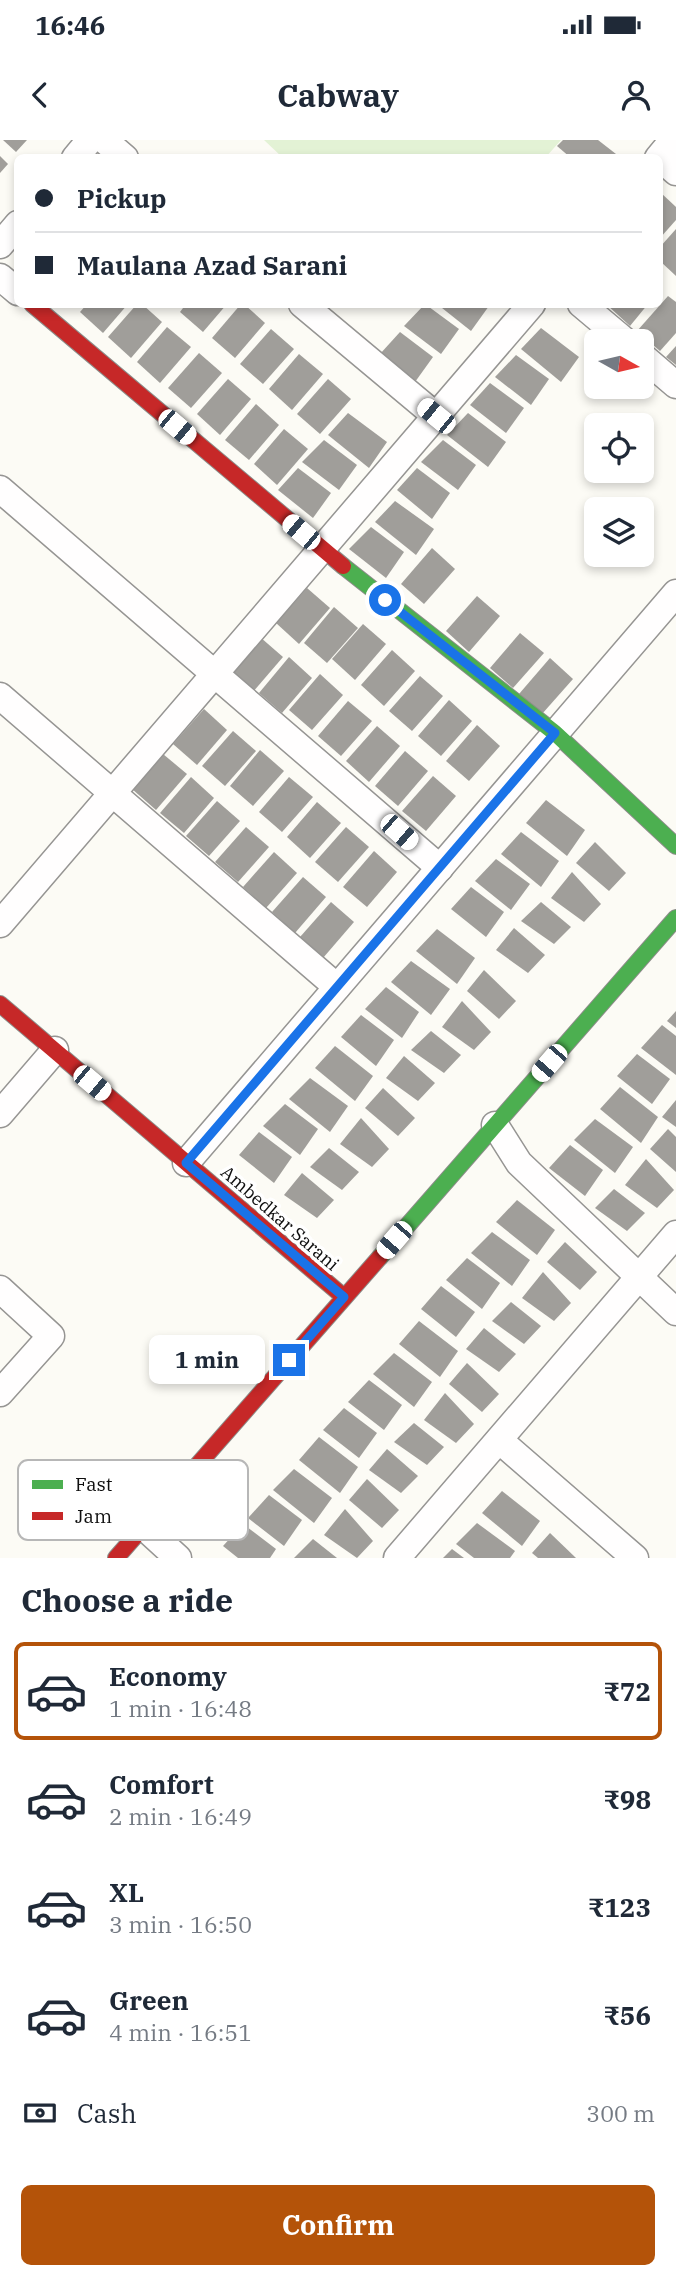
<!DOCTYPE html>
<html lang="en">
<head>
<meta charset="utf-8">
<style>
  :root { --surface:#fff; --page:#f2f2f3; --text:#1f2937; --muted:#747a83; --line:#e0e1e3; --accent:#b45309 }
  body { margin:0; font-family:"IBM Plex Serif",serif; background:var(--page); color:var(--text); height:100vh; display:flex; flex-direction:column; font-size:26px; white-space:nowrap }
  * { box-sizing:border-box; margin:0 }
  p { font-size:23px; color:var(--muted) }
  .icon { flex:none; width:38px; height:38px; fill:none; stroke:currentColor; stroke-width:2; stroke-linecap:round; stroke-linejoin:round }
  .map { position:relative; height:1418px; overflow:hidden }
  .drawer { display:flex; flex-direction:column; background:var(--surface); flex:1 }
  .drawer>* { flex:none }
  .hud { position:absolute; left:14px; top:14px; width:649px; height:154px; border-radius:10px; box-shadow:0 4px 10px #0003; display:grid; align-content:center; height:154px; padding:0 21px; background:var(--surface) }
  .needle { width:46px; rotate:98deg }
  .buttons { position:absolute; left:584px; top:189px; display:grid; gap:14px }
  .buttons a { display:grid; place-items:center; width:70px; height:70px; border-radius:10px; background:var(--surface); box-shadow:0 4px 10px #0003; font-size:35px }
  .end { position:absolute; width:32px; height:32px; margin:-16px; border:9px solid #1a73e8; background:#fff; box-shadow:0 0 0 4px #fff }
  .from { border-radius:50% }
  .bubble { position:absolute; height:49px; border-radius:10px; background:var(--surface); box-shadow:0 4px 10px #0003; font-size:23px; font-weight:700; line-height:49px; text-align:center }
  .car { position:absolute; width:21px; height:42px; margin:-21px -10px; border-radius:9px; box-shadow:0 0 5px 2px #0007; background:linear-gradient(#fff 24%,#345 0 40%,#fff 0 76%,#345 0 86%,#fff 0) }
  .hud b { display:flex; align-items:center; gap:24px; height:66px; font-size:26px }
  .hud b+b { border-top:2px solid var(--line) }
  .hud i { width:18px; height:18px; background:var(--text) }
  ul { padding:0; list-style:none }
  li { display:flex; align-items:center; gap:21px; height:98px; margin:0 14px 10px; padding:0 7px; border:4px solid transparent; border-radius:10px }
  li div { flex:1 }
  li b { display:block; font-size:26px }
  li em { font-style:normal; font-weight:700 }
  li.active { border-color:var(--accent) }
  li>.icon { width:63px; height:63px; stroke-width:1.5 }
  h2 { padding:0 21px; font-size:32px; line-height:84px }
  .pay { display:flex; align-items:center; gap:18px; height:77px; padding:0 21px; font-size:26px }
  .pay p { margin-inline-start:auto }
  .primary-button { display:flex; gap:14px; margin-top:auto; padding:14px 21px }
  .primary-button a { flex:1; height:80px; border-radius:10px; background:var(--accent); color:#fff; font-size:28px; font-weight:700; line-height:80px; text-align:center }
  .status { display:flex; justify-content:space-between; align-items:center; height:49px; padding:0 35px; background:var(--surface); direction:ltr }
  .status svg { height:19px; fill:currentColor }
  header { display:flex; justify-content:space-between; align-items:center; height:91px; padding:0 21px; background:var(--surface); font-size:32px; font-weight:700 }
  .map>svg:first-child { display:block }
</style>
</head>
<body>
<div class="status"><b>16:46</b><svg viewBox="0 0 49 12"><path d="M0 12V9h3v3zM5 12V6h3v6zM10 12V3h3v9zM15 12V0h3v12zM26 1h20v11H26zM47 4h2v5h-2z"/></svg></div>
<header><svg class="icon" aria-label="back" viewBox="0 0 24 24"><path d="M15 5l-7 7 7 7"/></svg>Cabway<svg class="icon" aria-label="person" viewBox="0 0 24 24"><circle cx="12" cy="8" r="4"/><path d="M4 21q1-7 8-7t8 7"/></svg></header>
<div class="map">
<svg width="676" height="1418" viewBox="0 0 676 1418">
  <rect width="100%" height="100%" fill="#fcfbf5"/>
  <!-- green -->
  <polygon fill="#e3f2d5" points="264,0 561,0 546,17 283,18"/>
  <!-- building -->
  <g fill="#a09e9a">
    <polygon points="3,0 27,0 16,12"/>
    <polygon points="563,0 598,0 616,14 613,18 571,18 557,6"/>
    <polygon points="0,16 8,24 0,33"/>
    <polygon points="660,52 676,67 676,80 660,98"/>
    <polygon points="676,89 676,136 660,121 660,107"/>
    <polygon points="668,156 676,162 676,193 660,211 637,191"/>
    <polygon points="87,164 128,164 103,193 80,172"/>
    <polygon points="137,164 142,164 162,182 131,218 108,197"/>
    <polygon points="186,164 227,164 203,192 180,172"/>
    <polygon points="241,164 244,164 265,183 235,218 212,198"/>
    <polygon points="425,164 459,189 441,214 404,186"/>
    <polygon points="437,164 487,164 489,166 471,191"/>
    <polygon points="606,164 648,164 630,186"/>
    <polygon points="167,187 191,207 160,243 137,222"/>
    <polygon points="541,188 579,217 561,242 521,209"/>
    <polygon points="271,189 294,209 263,244 240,224"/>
    <polygon points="400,192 433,217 415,242 380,214"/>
    <polygon points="676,206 676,225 666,217"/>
    <polygon points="199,213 222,233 191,268 168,248"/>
    <polygon points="299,214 323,234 292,270 269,249"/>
    <polygon points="516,215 549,239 531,265 495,237"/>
    <polygon points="228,239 251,259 220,295 197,274"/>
    <polygon points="328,239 351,259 320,294 297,274"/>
    <polygon points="490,243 524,268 506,293 470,265"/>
    <polygon points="256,264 279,285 249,320 225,300"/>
    <polygon points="348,273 387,302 369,328 328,295"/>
    <polygon points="468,273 506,302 488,327 447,295"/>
    <polygon points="284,289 308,309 277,345 254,324"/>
    <polygon points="324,300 357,325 339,350 302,322"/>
    <polygon points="443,300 476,325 458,350 421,322"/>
    <polygon points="298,328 331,353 313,378 278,350"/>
    <polygon points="417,328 450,353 432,379 397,350"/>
    <polygon points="395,361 434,389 416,415 375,382"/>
    <polygon points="371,387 404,412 386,438 349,409"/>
    <polygon points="432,408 455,429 424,464 401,444"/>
    <polygon points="307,448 330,468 299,504 276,483"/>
    <polygon points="477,456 500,476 469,512 446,491"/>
    <polygon points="334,467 358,488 327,523 304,503"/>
    <polygon points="363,484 386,504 355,540 332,519"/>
    <polygon points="520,493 544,513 513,548 490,528"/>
    <polygon points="260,497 283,517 252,553 229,532"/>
    <polygon points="392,510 415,531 384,566 361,545"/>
    <polygon points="289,517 312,538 282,573 259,553"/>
    <polygon points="550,518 573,539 542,574 519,554"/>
    <polygon points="320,534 343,555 312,590 289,570"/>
    <polygon points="420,536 443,556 412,591 389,571"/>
    <polygon points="449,560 472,581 441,616 418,596"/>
    <polygon points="348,561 372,581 341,616 318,596"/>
    <polygon points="204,569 227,590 197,625 173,604"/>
    <polygon points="477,585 500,606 469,641 446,621"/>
    <polygon points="377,586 400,606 369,642 346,621"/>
    <polygon points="233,591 256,611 225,646 202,626"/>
    <polygon points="260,610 284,631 253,666 230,646"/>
    <polygon points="405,611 428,631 398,666 375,646"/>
    <polygon points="163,614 187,634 156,670 132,649"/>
    <polygon points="433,636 456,656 426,691 402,671"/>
    <polygon points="191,637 214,658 184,693 160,673"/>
    <polygon points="289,637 313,657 282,692 259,672"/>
    <polygon points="546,660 585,690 567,716 526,683"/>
    <polygon points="217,661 240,681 209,716 186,696"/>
    <polygon points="317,662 341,683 310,718 287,697"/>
    <polygon points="246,687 269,707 238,742 215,722"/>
    <polygon points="346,687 369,707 338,742 315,722"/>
    <polygon points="521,692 559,721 541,747 501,714"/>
    <polygon points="595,702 626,733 609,751 576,723"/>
    <polygon points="374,711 397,732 367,767 343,747"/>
    <polygon points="274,712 297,733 266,768 243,747"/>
    <polygon points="496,719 530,744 511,770 475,741"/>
    <polygon points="572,732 601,764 584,782 551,758"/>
    <polygon points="303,737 326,757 295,793 272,772"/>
    <polygon points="471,747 504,772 486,797 451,769"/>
    <polygon points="331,762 354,782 323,818 300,797"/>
    <polygon points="541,762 571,787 554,804 521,781"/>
    <polygon points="514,788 545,815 528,833 496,810"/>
    <polygon points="437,789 475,818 457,844 416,811"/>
    <polygon points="411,821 450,849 431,875 391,842"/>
    <polygon points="484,830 516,861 499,879 467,851"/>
    <polygon points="386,847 419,872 402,898 365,869"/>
    <polygon points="462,861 491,892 474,910 442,887"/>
    <polygon points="676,871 676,888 667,881"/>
    <polygon points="361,875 394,900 376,926 341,897"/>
    <polygon points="662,885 676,896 676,935 641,908"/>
    <polygon points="431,891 461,915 444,933 411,910"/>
    <polygon points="335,906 373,936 355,961 315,928"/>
    <polygon points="637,914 670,939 652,964 617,936"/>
    <polygon points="404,916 435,943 418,961 386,938"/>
    <polygon points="310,938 348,966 330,992 289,959"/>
    <polygon points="620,947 658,977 641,1003 600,969"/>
    <polygon points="383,948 415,978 398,996 365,968"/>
    <polygon points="676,960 676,987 662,977"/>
    <polygon points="285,964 318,989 300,1015 263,986"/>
    <polygon points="361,978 389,1009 372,1027 340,1004"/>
    <polygon points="595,979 633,1007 615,1033 574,1000"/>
    <polygon points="668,989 676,997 676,1032 650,1009"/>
    <polygon points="259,992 292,1017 274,1043 239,1015"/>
    <polygon points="570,1005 603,1030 585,1056 549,1028"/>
    <polygon points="329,1008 359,1032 342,1050 310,1027"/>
    <polygon points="646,1019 674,1050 657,1068 625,1045"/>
    <polygon points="302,1033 334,1060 317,1078 284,1055"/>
    <polygon points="614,1049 645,1073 627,1091 595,1068"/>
    <polygon points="517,1060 555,1090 537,1115 496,1082"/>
    <polygon points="492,1092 530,1120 512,1146 471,1113"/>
    <polygon points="565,1102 597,1132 580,1150 547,1122"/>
    <polygon points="467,1118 500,1143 482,1169 446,1140"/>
    <polygon points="543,1132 571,1163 554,1181 522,1158"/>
    <polygon points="441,1146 475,1172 456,1197 421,1169"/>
    <polygon points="511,1162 541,1186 524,1204 492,1181"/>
    <polygon points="419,1181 458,1211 440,1237 399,1204"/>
    <polygon points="484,1188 516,1214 499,1232 466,1209"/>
    <polygon points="394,1213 432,1242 414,1267 373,1234"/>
    <polygon points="467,1223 499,1254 482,1272 449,1244"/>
    <polygon points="369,1240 402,1265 384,1290 348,1262"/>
    <polygon points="445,1253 474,1284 456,1303 424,1280"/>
    <polygon points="344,1268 377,1293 359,1318 323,1290"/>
    <polygon points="414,1283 444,1307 427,1325 394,1302"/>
    <polygon points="319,1297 358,1327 340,1353 299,1320"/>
    <polygon points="387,1309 418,1336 401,1353 369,1330"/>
    <polygon points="294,1329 332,1358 314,1383 273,1350"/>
    <polygon points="367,1339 399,1370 382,1388 349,1360"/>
    <polygon points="502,1351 540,1381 522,1406 482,1373"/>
    <polygon points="269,1355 302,1380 284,1406 248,1378"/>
    <polygon points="345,1369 373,1401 357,1418 324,1395"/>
    <polygon points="477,1383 515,1411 510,1418 474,1418 456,1404"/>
    <polygon points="243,1384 276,1409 270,1418 238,1418 223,1406"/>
    <polygon points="550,1393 576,1418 538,1418 532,1413"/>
    <polygon points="313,1399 337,1418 294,1418"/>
    <polygon points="452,1409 464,1418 443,1418"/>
  </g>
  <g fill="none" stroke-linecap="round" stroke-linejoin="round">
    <defs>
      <g id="street">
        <polyline points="104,0 125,18"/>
        <polyline points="75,18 90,0"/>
        <polyline points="658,18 673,0"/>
        <polyline points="660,18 676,32"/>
        <polyline points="0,105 18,84"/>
        <polyline points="0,137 18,152"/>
        <polyline points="302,164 436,276"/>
        <polyline points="581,164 625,201"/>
        <polyline points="642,216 676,245"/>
        <polyline points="0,349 440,728"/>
        <polyline points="0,556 337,847"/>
        <polyline points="0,784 532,164"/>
        <polyline points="0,974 55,910"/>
        <polyline points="495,985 519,1023 676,1172"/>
        <polyline points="186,1023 676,453"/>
        <polyline points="0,1149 51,1196 0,1253"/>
        <polyline points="499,1300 635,1418"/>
        <polyline points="143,1386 178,1418"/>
        <polyline points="397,1418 676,1094"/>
      </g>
      <g id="fast">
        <polyline points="343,426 555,593 676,706"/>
        <polyline points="380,1117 676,778"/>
      </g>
      <g id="jam">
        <polyline points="32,164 343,426"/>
        <polyline points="0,864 344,1157"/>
        <polyline points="116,1418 380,1117"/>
      </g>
    </defs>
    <!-- street casing -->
    <use href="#street" stroke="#969593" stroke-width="29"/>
    <!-- fast casing -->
    <use href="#fast" stroke="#8c8c89" stroke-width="18"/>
    <!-- jam casing -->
    <use href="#jam" stroke="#8c8c89" stroke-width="18"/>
    <!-- street -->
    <use href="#street" stroke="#fffefe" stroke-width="26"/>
    <!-- fast -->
    <use href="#fast" stroke="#4caf50" stroke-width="16"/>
    <!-- jam -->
    <use href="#jam" stroke="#c62828" stroke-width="16"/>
  </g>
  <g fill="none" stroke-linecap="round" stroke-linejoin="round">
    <!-- route -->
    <polyline stroke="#1a73e8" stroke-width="9" points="289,1220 344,1157 186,1023 555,593 385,460"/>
  </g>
  <g text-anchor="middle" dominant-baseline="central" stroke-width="7" stroke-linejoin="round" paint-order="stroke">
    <!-- street labels -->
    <g font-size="18" fill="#0f0f0f" stroke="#fff">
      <text transform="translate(280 1078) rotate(41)">Ambedkar Sarani</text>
    </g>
  </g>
  <!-- legend -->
  <rect x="18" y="1320" width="230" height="80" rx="10" fill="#fff" stroke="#b7b7b7" stroke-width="2"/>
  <rect x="32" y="1340" width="31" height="9" fill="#4caf50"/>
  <rect x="32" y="1372" width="31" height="8" fill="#c62828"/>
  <g font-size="19" fill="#0f0f0f">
    <text x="75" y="1351">Fast</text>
    <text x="75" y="1383">Jam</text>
  </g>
</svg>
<div class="buttons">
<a><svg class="needle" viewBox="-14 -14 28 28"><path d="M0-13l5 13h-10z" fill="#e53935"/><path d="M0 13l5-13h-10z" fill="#747a83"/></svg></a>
<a><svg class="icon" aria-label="locate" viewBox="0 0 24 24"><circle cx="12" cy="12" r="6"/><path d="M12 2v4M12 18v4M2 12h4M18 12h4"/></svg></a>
<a><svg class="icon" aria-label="layers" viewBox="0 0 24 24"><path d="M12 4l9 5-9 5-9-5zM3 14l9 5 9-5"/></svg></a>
</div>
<i class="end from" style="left:385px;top:460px"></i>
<i class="end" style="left:289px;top:1220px"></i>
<div class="bubble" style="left:149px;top:1195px;width:116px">1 min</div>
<i class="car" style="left:436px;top:276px;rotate:309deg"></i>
<i class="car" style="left:177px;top:287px;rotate:130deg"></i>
<i class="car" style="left:301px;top:392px;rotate:310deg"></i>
<i class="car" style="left:399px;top:692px;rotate:131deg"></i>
<i class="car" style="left:549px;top:923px;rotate:221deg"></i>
<i class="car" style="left:92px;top:943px;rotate:130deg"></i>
<i class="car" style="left:394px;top:1100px;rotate:221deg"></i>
<div class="hud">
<b><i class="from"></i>Pickup</b>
<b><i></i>Maulana Azad Sarani</b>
</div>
</div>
<section class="drawer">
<h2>Choose a ride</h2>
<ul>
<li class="active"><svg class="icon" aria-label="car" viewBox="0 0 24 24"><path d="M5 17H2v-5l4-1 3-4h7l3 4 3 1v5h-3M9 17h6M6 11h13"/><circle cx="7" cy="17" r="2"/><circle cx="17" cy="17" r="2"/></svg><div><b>Economy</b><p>1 min · 16:48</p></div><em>₹72</em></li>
<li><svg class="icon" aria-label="car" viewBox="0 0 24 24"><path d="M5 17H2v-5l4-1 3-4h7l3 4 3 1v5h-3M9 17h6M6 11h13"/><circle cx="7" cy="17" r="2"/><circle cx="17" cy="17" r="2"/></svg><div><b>Comfort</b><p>2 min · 16:49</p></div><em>₹98</em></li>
<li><svg class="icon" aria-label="car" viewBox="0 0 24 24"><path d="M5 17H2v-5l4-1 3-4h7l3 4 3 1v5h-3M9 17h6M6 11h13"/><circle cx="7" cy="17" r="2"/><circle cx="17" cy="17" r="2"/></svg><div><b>XL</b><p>3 min · 16:50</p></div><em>₹123</em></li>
<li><svg class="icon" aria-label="car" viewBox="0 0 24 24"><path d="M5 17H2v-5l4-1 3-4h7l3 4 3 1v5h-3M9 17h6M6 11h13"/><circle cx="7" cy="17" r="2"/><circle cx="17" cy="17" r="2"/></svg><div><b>Green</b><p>4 min · 16:51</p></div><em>₹56</em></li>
</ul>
<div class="pay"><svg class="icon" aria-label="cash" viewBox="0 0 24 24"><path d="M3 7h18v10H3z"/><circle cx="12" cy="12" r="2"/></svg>Cash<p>300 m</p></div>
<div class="primary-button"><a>Confirm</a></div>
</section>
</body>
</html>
